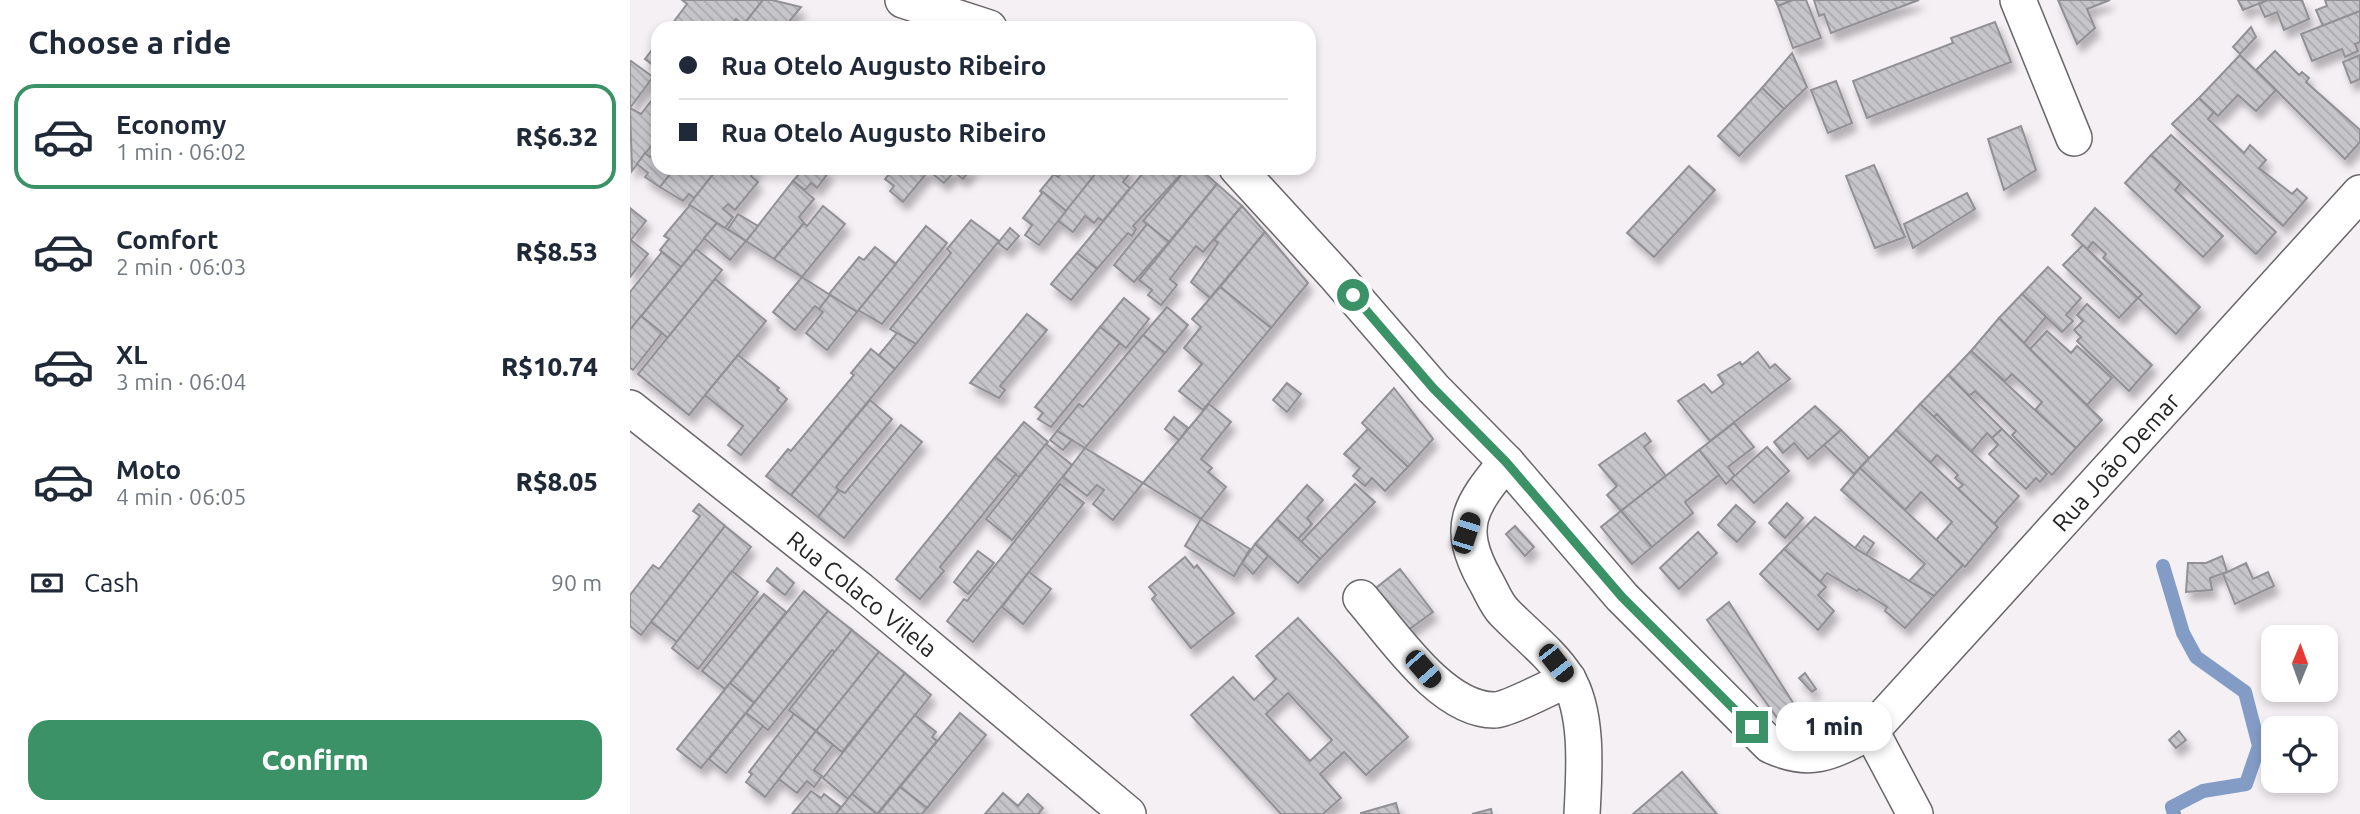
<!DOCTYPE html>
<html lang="en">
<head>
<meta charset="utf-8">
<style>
  :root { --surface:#fff; --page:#f2f2f3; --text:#1f2937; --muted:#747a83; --line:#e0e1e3; --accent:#3a9266 }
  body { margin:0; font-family:Ubuntu,sans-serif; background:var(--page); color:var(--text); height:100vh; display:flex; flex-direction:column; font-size:26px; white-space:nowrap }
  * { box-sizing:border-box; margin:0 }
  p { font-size:23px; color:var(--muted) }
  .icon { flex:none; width:38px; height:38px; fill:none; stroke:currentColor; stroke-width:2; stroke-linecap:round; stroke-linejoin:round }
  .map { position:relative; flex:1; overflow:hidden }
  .details { display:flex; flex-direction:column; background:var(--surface); width:630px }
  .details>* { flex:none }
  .top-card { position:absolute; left:21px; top:21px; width:665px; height:154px; border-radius:21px; box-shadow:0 4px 10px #0003; display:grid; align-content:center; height:154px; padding:0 28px; background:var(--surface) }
  .needle { width:46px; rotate:1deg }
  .buttons { position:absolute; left:1631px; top:625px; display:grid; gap:14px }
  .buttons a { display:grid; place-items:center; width:77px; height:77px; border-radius:14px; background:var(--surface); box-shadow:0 4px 10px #0003; font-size:35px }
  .end { position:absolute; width:32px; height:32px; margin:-16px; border:9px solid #3a9266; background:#fff; box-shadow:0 0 0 4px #fff }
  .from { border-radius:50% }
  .bubble { position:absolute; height:49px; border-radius:21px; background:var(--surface); box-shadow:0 4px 10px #0003; font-size:23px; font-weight:800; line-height:49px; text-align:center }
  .car { position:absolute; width:21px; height:42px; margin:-21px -10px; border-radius:9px; box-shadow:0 0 5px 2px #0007; background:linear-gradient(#222 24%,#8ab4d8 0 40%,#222 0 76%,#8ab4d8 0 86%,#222 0) }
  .top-card b { display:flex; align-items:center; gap:24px; height:66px; font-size:26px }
  .top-card b+b { border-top:2px solid var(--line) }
  .top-card i { width:18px; height:18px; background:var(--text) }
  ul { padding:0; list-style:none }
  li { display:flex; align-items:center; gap:21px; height:105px; margin:0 14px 10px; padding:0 14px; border:4px solid transparent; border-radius:21px }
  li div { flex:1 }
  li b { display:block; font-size:26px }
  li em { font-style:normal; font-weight:800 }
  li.active { border-color:var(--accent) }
  li>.icon { width:63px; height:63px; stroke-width:1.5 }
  h2 { padding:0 28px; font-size:32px; line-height:84px }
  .pay { display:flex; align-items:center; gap:18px; height:77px; padding:0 28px; font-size:26px }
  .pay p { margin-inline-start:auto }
  .button { display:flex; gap:14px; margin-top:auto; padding:14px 28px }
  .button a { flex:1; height:80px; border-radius:21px; background:var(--accent); color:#fff; font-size:28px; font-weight:800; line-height:80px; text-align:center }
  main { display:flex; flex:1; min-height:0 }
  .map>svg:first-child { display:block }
</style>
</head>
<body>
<main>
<section class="details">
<h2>Choose a ride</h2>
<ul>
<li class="active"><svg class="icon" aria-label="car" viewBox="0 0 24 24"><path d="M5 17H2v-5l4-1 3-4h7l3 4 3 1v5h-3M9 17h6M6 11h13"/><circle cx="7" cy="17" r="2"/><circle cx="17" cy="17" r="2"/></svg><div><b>Economy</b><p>1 min · 06:02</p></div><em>R$6.32</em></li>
<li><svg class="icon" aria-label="car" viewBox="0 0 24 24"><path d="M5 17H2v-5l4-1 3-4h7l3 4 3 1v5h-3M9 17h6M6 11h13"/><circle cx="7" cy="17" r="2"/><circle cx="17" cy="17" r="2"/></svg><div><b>Comfort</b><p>2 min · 06:03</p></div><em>R$8.53</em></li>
<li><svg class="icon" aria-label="car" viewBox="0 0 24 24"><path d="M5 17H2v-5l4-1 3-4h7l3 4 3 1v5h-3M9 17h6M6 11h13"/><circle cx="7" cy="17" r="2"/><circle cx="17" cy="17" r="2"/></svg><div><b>XL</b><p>3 min · 06:04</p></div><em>R$10.74</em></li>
<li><svg class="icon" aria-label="car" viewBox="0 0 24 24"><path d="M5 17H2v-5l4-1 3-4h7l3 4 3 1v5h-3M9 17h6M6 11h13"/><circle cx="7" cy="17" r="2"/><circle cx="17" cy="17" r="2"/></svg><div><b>Moto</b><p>4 min · 06:05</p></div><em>R$8.05</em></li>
</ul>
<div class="pay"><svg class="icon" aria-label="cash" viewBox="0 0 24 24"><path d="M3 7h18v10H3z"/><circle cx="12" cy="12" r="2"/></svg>Cash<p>90 m</p></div>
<div class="button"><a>Confirm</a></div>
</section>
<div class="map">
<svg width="1730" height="814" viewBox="0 0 1730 814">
  <defs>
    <pattern id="building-back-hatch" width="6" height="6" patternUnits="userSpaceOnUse" patternTransform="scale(1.75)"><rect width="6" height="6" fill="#c6c5ca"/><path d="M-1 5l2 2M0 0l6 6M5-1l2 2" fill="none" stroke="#aaa9ad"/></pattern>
    <filter id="shadow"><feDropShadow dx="4.5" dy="8" stdDeviation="3.5" flood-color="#0004"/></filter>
  </defs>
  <rect width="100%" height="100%" fill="#f5f0f4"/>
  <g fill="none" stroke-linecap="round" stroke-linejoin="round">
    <!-- stream -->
    <polyline stroke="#839cc6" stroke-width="14" points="1533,566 1553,633 1566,657 1615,692 1629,746 1616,784 1573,791 1542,807 1544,814"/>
  </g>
  <!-- building -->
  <g fill="url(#building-back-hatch)" stroke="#919094" stroke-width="2" fill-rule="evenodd" filter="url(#shadow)">
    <polygon points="52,0 133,0 113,25 106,19 99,28 39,28 57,4"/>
    <polygon points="133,0 142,0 171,7 154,28 119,28 115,23"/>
    <polygon points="1145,0 1163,0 1148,6"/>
    <polygon points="1163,0 1176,0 1191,38 1163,48 1148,6"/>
    <polygon points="1184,0 1289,0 1201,33 1194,14 1189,16"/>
    <polygon points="1428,0 1480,0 1457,9 1465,28 1447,44"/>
    <polygon points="1608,0 1638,0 1613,10"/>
    <polygon points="1638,0 1672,0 1679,19 1654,30 1647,12 1635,17 1629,4"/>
    <polygon points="1695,0 1730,0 1730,11 1693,26 1686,10 1697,6"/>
    <polygon points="1730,11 1730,42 1725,44 1728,51 1715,57 1712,49 1682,61 1671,34"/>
    <polygon points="1365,22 1381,62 1237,118 1223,81 1323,43 1321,38"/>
    <polygon points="1621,27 1626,37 1610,54 1603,47"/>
    <polygon points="28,42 28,69 15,59"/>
    <polygon points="1645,51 1669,75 1672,72 1679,78 1676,82 1730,130 1730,142 1715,159 1626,70"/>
    <polygon points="1162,53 1177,87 1154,109 1132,88"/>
    <polygon points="1610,55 1646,90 1626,111 1608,95 1588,116 1569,98"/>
    <polygon points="1730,55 1730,79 1721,83 1713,62"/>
    <polygon points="1,61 23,77 0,108 0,63"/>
    <polygon points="1206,81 1222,123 1198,133 1181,90"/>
    <polygon points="1132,88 1154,109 1109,156 1088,136"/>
    <polygon points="28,92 28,137 2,171 0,108 11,114"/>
    <polygon points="1569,98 1584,112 1578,119 1614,153 1620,145 1636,160 1629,168 1662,194 1667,189 1677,198 1653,226 1542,124"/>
    <polygon points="1391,126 1406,170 1374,190 1358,139"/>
    <polygon points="1541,135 1646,232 1626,254 1521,155"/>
    <polygon points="28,147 28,168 45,168 30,187 15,177 18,173 7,164 15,153 20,157"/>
    <polygon points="1521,155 1551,183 1545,190 1593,236 1573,257 1495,183"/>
    <polygon points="1244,165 1275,237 1245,248 1216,176"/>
    <polygon points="1059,166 1085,190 1024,257 997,233"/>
    <polygon points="45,168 88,168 64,198 59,194 53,201 30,187"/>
    <polygon points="88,168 127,168 121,176 128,182 105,210 98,204 93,209 103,217 95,228 59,205"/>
    <polygon points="174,168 193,168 198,173 187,188 181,183 175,190 163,181"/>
    <polygon points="264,168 301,168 273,202 260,191 264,186 255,179"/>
    <polygon points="301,168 342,168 333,179 324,172 314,183 299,171"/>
    <polygon points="435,168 470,168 436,211 410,191 424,174 428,177"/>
    <polygon points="470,168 496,168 501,172 493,182 500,188 473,221 468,218 464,223 455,216 443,232 428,221"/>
    <polygon points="517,168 557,168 503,226 506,229 502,236 498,233 467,269 447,253"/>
    <polygon points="557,168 569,168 587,184 539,242 513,221"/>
    <polygon points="163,181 184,199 169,217 174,223 144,259 116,241"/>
    <polygon points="587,184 612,206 573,252 566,246 540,279 547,285 531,305 518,295 522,290 509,280"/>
    <polygon points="413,192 436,211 409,245 395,235 402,225 393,218"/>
    <polygon points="1337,193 1345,209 1283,248 1274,224"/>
    <polygon points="60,205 87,223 51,267 30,250 39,239 34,236"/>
    <polygon points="193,206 215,224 172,277 144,259 174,223 177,226"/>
    <polygon points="612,206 635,232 580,298 561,282 588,243 584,240"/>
    <polygon points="0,208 16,221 0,241"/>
    <polygon points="1465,208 1570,307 1546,334 1508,298 1512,294 1473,258 1476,254 1463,242 1457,249 1442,235"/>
    <polygon points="108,214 128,226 116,241 98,229"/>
    <polygon points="341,220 369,241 286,344 260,329 321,253 317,249"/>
    <polygon points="87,223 116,241 100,260 74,238"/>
    <polygon points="517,224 539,242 504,282 484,265"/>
    <polygon points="296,226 317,243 252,324 228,310"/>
    <polygon points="380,228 389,236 377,250 368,243"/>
    <polygon points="635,232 678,283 641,328 590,287"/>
    <polygon points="1,240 18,254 0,277 0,241"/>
    <polygon points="1453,245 1508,298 1489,318 1433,265"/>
    <polygon points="245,247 266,264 227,312 199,294 229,257 234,260"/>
    <polygon points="66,249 92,270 38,338 11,316"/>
    <polygon points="32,252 51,267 0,330 0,292"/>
    <polygon points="447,253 467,269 441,300 421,284"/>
    <polygon points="1418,267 1451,298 1436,315 1443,321 1432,332 1392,294"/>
    <polygon points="172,277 200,295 189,309 185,306 165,330 143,312"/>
    <polygon points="85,279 136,321 59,415 8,374"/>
    <polygon points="590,287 641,328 573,410 549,391 572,364 554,348 571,327 562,319"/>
    <polygon points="1392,294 1416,317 1394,343 1369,318"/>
    <polygon points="200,295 227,312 197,350 176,333 193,312 189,309"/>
    <polygon points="494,298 519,319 496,348 470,327"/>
    <polygon points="1457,304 1522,365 1499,391 1447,341 1451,337 1444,330 1453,321 1447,315"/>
    <polygon points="537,307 558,325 535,353 513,335"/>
    <polygon points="397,314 417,330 370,386 375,390 369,398 340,383"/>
    <polygon points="11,316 32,333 3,370 0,368 0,330"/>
    <polygon points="1369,318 1472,420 1446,448 1405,410 1412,402 1382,374 1375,381 1341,351"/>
    <polygon points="470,327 490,343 421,427 408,419 413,413 405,407"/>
    <polygon points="1417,331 1441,353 1447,346 1482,378 1457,405 1400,349"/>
    <polygon points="267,333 286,344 265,369 248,356"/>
    <polygon points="513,335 535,353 455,448 427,431 449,404 453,407"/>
    <polygon points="241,349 265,369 161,495 136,476 158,449 161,451 224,375 221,373"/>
    <polygon points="1341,351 1446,448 1422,475 1382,435 1386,431 1345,391 1339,396 1318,375"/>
    <polygon points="1128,352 1140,368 1145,364 1160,379 1080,441 1048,401 1074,384 1082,393 1094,384 1088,375 1110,362 1112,365"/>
    <polygon points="108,355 149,388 147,390 157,399 111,455 98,445 113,426 75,395"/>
    <polygon points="1318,375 1372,429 1362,438 1357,433 1341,452 1307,414 1304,417 1290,404"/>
    <polygon points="657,383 671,394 657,412 643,400"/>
    <polygon points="764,388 803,439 778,467 732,423"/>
    <polygon points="240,400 262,419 206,487 209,490 188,517 161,495"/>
    <polygon points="579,404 601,422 571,459 582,468 578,472 596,487 571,519 513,483"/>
    <polygon points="1290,404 1389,496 1364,524 1328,489 1333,485 1325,478 1328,475 1307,455 1300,463 1266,430"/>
    <polygon points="1185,406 1211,430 1178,459 1164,443 1153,453 1144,442"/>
    <polygon points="544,417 558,428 549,440 535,429"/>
    <polygon points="394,422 418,442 389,477 365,457"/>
    <polygon points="1104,423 1124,447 1098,467 1105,476 1096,484 1069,450"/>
    <polygon points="271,425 292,442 214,538 188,517 209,490 215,493"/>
    <polygon points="738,429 778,467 755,491 742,478 735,486 723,476 730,468 714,454"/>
    <polygon points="1372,429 1417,474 1410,482 1406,478 1396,489 1359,454 1368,445 1362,438"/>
    <polygon points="1211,430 1239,458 1224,474 1194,445"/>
    <polygon points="1266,430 1368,527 1335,567 1306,540 1322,522 1291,492 1275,510 1230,468"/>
    <polygon points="427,431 442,440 433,450 420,440"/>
    <polygon points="1015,433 1021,441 1014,447 1036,476 991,511 977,495 987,486 969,465"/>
    <polygon points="416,444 442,465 382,540 356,519"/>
    <polygon points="1137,447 1159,471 1124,503 1101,479"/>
    <polygon points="455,448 513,483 483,520 463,504 474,490 467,485 457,496 433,477"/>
    <polygon points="1069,450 1089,475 1055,502 1063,513 1022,547 991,511"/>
    <polygon points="365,457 386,474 310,567 314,571 290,599 266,579"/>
    <polygon points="1230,468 1333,565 1304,596 1279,581 1295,564 1211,490"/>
    <polygon points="430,484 454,503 343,642 317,621 334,599 337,601"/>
    <polygon points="725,484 745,502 690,559 671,542"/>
    <polygon points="677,485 693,500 677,518 682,524 668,539 647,519"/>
    <polygon points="1157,503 1173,518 1155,538 1139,523"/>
    <polygon points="69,504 95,526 11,635 0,626 0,595 23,565 29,569 70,516 63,511"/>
    <polygon points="1106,505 1125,522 1107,542 1088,525"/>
    <polygon points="991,511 1022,547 1002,564 971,527"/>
    <polygon points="1185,517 1225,548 1304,596 1275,628 1255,611 1257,607 1229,589 1227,591 1197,573 1190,582 1154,549"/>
    <polygon points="571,519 620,549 604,576 555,546"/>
    <polygon points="647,519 690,559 668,583 625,544"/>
    <polygon points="95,526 121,547 47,642 21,622"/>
    <polygon points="885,526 904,547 895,556 876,534"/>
    <polygon points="1068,532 1087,553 1049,589 1030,568"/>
    <polygon points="1234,536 1244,543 1236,555 1225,548"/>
    <polygon points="625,544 638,556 623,574 612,563"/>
    <polygon points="1154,549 1196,587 1188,595 1204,611 1188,630 1130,574"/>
    <polygon points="348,551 364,563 338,594 324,582"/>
    <polygon points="1592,556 1597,572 1580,578 1582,590 1556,592 1558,563 1576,563"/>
    <polygon points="555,557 564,568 567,565 604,613 561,648 522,599 526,595 519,587"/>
    <polygon points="1616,563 1623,579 1638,572 1644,586 1605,604 1593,574"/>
    <polygon points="147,568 164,583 155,595 137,581"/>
    <polygon points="770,569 803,612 774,633 742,591"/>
    <polygon points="102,571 128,592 68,669 42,648"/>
    <polygon points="399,572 421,589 393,624 372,607"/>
    <polygon points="174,591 198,611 124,703 100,683"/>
    <polygon points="134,594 156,612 95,689 72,671"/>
    <polygon points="1099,602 1167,709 1150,722 1077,620"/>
    <polygon points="198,611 222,630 205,652 202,650 138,730 116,713"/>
    <path d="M668 618 778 737 736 775 714 752 690 774 711 798 693 814H651L561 715 603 677 624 700 646 679 626 656ZM658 693 702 740 680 761 636 714Z"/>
    <polygon points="222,630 249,652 186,731 159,710"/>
    <polygon points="249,652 275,673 212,752 186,731"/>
    <polygon points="275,673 301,695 218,799 193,778"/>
    <polygon points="1175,673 1186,689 1182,692 1169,678"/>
    <polygon points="100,683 124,703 71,768 47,749"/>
    <polygon points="116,713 133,726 96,773 79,759"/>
    <polygon points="330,713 356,735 297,808 270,787"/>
    <polygon points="164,714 186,731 135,797 116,782 122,774 119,772"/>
    <polygon points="285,715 306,732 302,737 307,741 247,814 222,794"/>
    <polygon points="186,731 203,745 184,770 192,776 184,787 177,781 167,793 149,779"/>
    <polygon points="1549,731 1556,740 1546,748 1539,740"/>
    <polygon points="1052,772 1087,814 1003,814"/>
    <polygon points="270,787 297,808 292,814 248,814"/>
    <polygon points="181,791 191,798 194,794 211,807 206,814 162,814"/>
    <polygon points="373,793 388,806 398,794 413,808 408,814 355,814"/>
    <polygon points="222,794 247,814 206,814"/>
    <polygon points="766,803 769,814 731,814 731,813"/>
    <polygon points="861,809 862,814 842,814"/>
  </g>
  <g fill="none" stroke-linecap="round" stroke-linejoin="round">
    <defs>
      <g id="minor">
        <polyline points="273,0 359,28"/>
        <polyline points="1388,0 1444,138"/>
        <path d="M607 168 707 277 803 388 876 462 992 597 1140 745C1182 765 1203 751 1241 731L1730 193"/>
        <polyline points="0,408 230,590 498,814"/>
        <path d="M876 462C840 506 825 526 855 580 861 590 866 604 874 612 895 634 920 652 937 678 959 713 954 774 952 814"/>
        <path d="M731 598C763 635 812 710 864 710 877 710 923 686 938 679"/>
        <polyline points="1241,731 1285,814"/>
      </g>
    </defs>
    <!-- minor casing -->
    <use href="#minor" stroke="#696669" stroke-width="38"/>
    <!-- minor -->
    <use href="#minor" stroke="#fff" stroke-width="35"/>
  </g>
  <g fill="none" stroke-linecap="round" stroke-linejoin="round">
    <!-- route -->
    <polyline stroke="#3a9266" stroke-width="9" points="723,295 803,388 876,462 992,597 1122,727"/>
  </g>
  <g text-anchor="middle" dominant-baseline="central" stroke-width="5" stroke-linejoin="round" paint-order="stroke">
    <!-- street labels -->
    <g font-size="24" fill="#252425" stroke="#fff">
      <text transform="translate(1486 462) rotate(-48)">Rua João Demar</text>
      <text transform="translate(232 594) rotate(39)">Rua Colaco Vilela</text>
    </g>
  </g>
</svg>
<div class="buttons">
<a><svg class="needle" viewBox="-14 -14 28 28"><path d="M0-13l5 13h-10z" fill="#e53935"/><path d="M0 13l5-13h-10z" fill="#747a83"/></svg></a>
<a><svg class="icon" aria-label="locate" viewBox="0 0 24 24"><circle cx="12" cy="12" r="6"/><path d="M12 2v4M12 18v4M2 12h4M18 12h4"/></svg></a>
</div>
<i class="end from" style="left:723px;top:295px"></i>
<i class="end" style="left:1122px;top:727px"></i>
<div class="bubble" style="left:1146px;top:702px;width:116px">1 min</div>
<i class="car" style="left:836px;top:533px;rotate:18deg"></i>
<i class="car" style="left:926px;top:663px;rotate:142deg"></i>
<i class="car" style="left:793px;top:669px;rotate:139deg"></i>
<div class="top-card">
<b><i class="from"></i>Rua Otelo Augusto Ribeiro</b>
<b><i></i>Rua Otelo Augusto Ribeiro</b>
</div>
</div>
</main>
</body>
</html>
